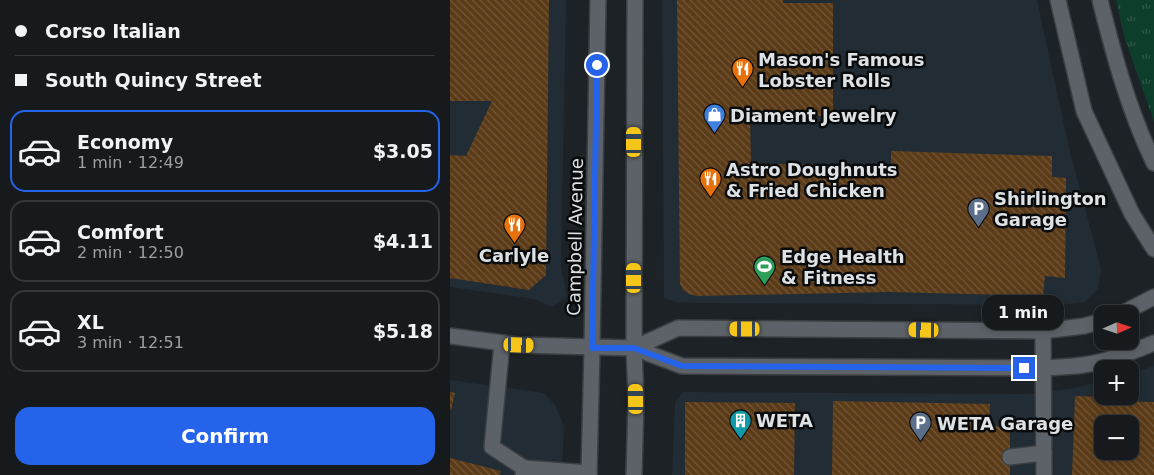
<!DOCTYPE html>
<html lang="en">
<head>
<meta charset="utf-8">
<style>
  :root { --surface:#161a1c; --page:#232729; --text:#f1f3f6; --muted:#9ea1a3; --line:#35383b; --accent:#2563eb }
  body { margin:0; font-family:"DejaVu Sans",sans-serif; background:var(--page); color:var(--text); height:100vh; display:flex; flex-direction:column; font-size:19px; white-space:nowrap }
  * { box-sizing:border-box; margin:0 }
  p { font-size:16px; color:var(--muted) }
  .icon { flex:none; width:28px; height:28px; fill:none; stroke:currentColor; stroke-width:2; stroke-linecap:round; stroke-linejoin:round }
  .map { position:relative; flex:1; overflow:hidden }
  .panel { display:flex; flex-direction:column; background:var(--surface); width:450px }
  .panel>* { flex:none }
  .banner { display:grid; align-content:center; height:110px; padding:0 15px; background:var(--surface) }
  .needle { width:32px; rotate:87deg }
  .controls { position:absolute; left:644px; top:305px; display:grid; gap:10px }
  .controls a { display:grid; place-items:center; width:45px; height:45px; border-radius:10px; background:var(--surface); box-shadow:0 2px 8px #0003,0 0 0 1px var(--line); font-size:25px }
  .end { position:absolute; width:22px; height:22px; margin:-11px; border:6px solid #2563eb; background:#fff; box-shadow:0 0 0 2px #fff }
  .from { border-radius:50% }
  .bubble { position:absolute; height:35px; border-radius:15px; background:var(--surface); box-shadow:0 2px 8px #0003,0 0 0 1px var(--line); font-size:16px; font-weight:700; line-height:35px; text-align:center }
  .car { position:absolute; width:15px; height:30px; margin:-15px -8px; border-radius:6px; box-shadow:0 0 4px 1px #0007; background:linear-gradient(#f5c518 24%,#345 0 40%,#f5c518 0 76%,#345 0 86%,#f5c518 0) }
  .banner b { display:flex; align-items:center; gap:18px; height:48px; font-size:19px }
  .banner b+b { border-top:1px solid var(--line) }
  .banner i { width:12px; height:12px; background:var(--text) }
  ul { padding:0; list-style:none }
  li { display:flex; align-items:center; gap:15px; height:82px; margin:0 10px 8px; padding:0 5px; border:2px solid var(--line); border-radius:15px }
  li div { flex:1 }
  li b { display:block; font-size:19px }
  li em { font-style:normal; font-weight:700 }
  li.active { border-color:var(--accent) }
  li>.icon { width:45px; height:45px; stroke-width:1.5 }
  .action { display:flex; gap:10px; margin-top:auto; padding:10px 15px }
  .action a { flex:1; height:58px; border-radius:15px; background:var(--accent); color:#fff; font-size:20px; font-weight:700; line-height:58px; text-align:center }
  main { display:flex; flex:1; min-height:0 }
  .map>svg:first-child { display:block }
</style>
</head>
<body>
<main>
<section class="panel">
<div class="banner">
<b><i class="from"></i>Corso Italian</b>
<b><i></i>South Quincy Street</b>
</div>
<ul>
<li class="active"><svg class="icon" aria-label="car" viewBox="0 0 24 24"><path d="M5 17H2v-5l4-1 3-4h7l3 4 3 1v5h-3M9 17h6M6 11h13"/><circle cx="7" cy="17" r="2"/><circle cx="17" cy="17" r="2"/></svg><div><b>Economy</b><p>1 min · 12:49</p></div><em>$3.05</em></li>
<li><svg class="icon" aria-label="car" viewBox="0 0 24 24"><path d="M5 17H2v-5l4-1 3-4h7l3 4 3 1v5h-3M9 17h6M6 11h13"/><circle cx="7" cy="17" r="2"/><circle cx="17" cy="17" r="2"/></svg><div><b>Comfort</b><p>2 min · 12:50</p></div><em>$4.11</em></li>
<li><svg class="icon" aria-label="car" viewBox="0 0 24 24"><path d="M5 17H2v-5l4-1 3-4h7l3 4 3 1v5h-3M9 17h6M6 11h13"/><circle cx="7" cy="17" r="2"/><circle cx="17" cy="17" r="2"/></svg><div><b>XL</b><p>3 min · 12:51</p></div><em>$5.18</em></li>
</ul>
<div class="action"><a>Confirm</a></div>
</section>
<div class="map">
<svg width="704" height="475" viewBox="0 0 704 475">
  <defs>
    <pattern id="park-tufts" width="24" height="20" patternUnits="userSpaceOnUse" patternTransform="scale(1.25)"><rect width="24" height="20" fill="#0d3d2b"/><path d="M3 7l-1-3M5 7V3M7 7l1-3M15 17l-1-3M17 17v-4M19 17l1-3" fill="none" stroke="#30594a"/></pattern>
    <pattern id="building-back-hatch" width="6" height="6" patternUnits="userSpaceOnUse" patternTransform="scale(1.25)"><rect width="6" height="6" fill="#5b3b17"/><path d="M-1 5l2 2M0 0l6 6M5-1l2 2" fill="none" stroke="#725739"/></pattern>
  </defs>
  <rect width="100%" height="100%" fill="#1d2226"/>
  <!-- built -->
  <g fill="#222c34" fill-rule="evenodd">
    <polygon points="0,0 116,0 111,266 117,297 102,307 84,299 0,287"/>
    <polygon points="212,0 587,0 620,152 651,269 648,289 635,302 611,305 247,303 226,302 214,298"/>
    <path d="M704 366V475H222L225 402 232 392 574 394 620 389 652 381V396H680V374ZM652 424H680V451H652Z"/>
    <polygon points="0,380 94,393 105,405 114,425 112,475 0,475"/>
  </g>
  <!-- park -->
  <polygon fill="url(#park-tufts)" points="666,0 704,0 704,122 674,36"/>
  <!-- building -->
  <g fill="url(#building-back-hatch)" fill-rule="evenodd">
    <polygon points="0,0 99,0 96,275 79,290 0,278 0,155 16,156 42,101 0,101"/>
    <polygon points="227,0 333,0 333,3 383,3 383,116 300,116 301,164 368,164 368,170 441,171 441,151 602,156 602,177 616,178 615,278 595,276 593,296 439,292 247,296 239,294 233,290 230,284"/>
    <polygon points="0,392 5,393 1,410 0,410"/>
    <path d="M625 396 659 397 658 401 704 402V475H622ZM652 424H680V451H652Z"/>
    <polygon points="383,401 540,404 539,426 560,427 560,475 382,475"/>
    <polygon points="235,402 345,403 344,475 235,475"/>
    <polygon points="0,458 51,471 50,475 0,475"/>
  </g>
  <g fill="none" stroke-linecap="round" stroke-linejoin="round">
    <defs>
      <g id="lane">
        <polyline points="593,331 594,475"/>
        <polyline points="52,343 42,447 74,468 73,475"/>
        <polyline points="560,457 594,453"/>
        <polyline points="74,468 139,473"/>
      </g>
      <g id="street">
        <polyline points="142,348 148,0"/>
        <polyline points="184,348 185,0"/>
      </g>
      <g id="secondary">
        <polyline points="608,0 634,111 682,214 704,249"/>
        <path d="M650 0C664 56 679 111 704 163"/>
        <polyline points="671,314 704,297"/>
        <path d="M0 336 69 345 184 348 232 366 593 368C606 367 620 367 633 365 657 362 681 352 704 343"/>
        <polyline points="184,348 228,328 593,331 634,326 652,321"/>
        <polyline points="139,475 142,348"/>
        <polyline points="184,475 186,399 184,348"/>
      </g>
    </defs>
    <!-- lane casing -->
    <use href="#lane" stroke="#3b3f42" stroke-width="18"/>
    <!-- street casing -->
    <use href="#street" stroke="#3b3f42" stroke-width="18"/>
    <!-- secondary casing -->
    <use href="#secondary" stroke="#3b3f42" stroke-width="18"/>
    <!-- lane -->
    <use href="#lane" stroke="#5c6267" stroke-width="15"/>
    <!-- street -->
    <use href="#street" stroke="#5c6267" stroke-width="15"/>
    <!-- secondary -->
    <use href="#secondary" stroke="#5c6267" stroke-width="15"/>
  </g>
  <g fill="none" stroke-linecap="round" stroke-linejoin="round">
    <!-- route -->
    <polyline stroke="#2563eb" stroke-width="6" points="147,65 142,348 184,348 232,366 574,368"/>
  </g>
  <!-- icons -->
  <defs>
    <symbol id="restaurant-pin" viewBox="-11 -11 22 30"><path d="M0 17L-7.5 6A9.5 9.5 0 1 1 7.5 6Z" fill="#e8710a" stroke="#090b0d"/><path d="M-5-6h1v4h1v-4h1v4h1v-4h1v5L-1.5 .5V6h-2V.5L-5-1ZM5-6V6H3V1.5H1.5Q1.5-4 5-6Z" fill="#fff"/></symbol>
    <symbol id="shop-pin" viewBox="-11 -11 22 30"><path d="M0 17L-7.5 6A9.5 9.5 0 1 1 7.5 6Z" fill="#3f7fe0" stroke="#090b0d"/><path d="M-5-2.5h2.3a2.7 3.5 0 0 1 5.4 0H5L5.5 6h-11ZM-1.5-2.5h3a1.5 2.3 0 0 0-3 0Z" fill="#fff"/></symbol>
    <symbol id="parking-pin" viewBox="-11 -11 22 30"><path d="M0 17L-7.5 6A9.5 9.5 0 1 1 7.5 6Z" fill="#5c6f8a" stroke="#090b0d"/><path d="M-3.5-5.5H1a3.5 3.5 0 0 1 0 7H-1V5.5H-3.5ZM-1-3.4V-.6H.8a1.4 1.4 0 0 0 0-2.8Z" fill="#fff"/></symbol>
    <symbol id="stadium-pin" viewBox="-11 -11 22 30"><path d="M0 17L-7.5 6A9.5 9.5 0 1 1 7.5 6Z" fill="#2e9e5b" stroke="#090b0d"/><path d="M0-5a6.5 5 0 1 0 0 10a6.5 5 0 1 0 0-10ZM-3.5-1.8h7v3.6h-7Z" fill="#fff"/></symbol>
    <symbol id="building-pin" viewBox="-11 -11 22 30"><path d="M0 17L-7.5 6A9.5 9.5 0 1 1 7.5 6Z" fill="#0f9aa8" stroke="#090b0d"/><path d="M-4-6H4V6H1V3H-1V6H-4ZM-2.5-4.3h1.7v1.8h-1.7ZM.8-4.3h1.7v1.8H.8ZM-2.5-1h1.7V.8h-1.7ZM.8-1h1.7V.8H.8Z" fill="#fff"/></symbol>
  </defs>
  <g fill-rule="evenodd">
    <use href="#restaurant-pin" x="280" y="56" width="25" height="34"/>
    <use href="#shop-pin" x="252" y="102" width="25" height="34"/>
    <use href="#restaurant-pin" x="248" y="166" width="25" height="34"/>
    <use href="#parking-pin" x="516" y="196" width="25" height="34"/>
    <use href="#restaurant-pin" x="52" y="212" width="25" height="34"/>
    <use href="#stadium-pin" x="302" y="254" width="25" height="34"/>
    <use href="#building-pin" x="278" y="408" width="25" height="34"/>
    <use href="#parking-pin" x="458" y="410" width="25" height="34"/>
  </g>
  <g text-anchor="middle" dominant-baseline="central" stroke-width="5" stroke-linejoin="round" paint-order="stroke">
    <!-- poi labels -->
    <g font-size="18" font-weight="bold" fill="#dee2e4" stroke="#090b0d" text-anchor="start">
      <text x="308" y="59">Mason's Famous<tspan x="308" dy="21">Lobster Rolls</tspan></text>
      <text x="280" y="115">Diament Jewelry</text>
      <text x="276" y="169">Astro Doughnuts<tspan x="276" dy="21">&amp; Fried Chicken</tspan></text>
      <text x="544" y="198">Shirlington<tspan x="544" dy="21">Garage</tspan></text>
      <text x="64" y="255" text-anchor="middle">Carlyle</text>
      <text x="331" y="256">Edge Health<tspan x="331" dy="21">&amp; Fitness</tspan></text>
      <text x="306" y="420">WETA</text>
      <text x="487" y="423">WETA Garage</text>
    </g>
    <!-- street labels -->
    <g font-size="18" fill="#dee2e4" stroke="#090b0d">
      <text transform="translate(125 237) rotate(-89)">Campbell Avenue</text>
    </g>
  </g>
</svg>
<div class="controls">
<a><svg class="needle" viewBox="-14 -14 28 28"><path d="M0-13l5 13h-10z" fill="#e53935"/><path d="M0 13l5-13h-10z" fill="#9ea1a3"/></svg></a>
<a>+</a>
<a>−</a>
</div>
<i class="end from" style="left:147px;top:65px"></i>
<i class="end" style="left:574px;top:368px"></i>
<div class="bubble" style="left:532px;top:295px;width:82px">1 min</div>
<i class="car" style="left:184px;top:142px;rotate:0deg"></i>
<i class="car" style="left:184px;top:278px;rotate:0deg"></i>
<i class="car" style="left:295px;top:329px;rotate:270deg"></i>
<i class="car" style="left:474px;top:330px;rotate:271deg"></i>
<i class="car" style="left:69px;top:345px;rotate:92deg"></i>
<i class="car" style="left:186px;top:399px;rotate:359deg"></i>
</div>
</main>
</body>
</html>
